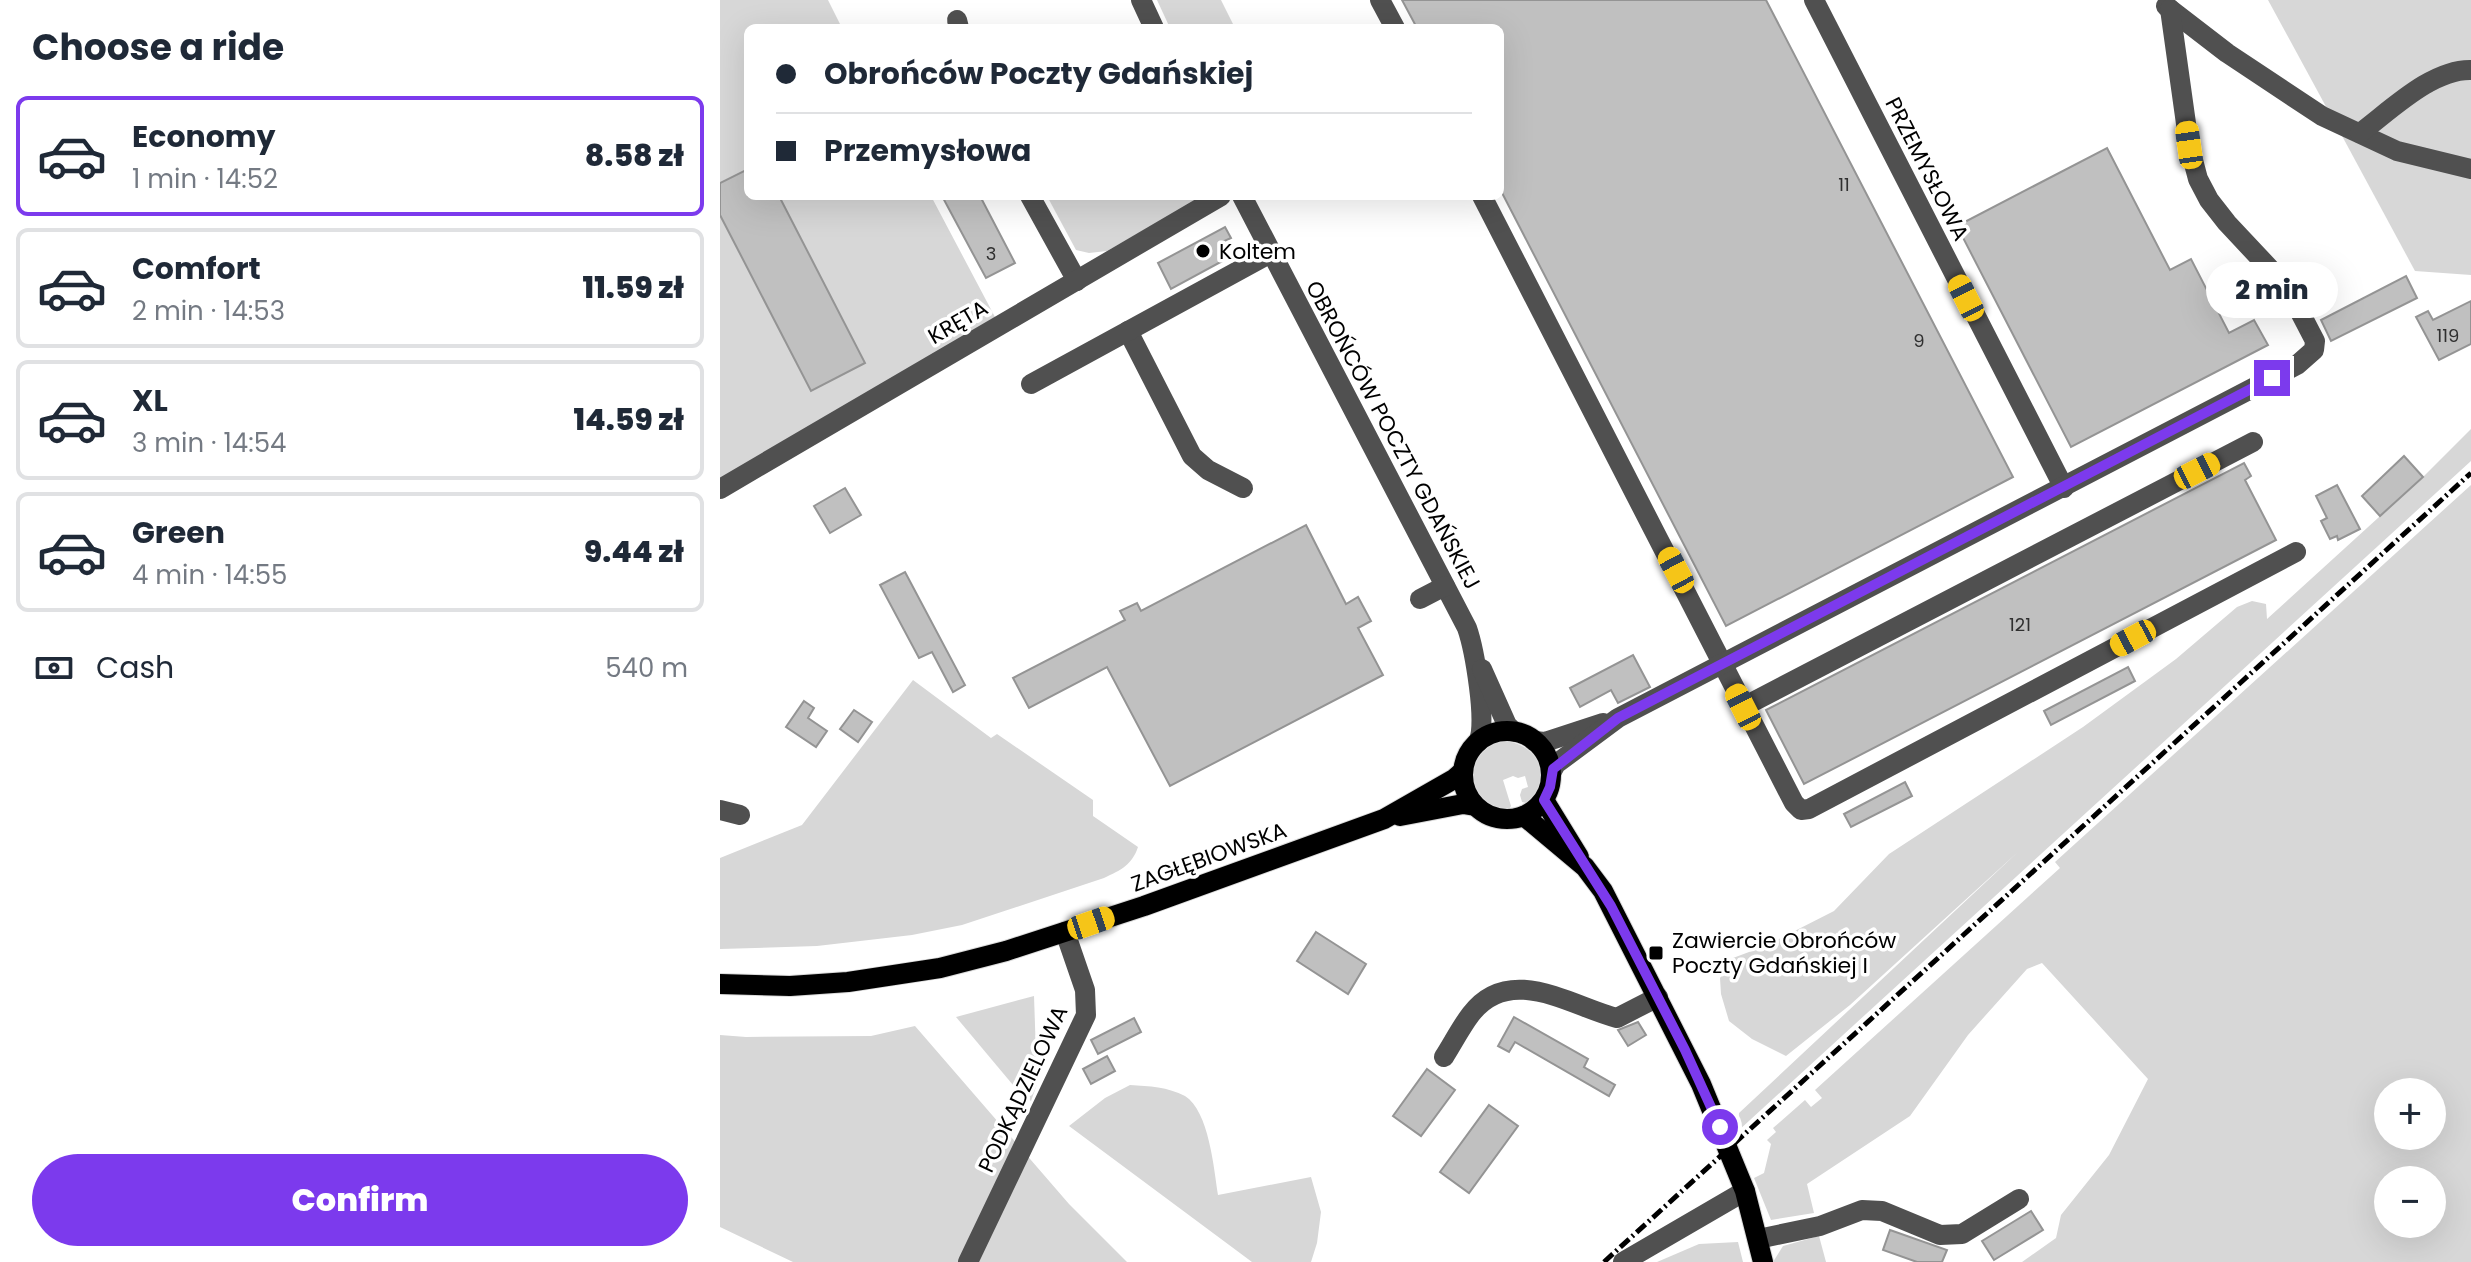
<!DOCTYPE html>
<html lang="en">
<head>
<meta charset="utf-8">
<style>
  :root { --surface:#fff; --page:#f2f2f3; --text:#1f2937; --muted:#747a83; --line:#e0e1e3; --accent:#7c3aed }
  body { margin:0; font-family:Poppins,sans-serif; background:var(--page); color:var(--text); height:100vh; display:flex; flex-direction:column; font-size:30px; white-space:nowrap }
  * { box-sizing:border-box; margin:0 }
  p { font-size:26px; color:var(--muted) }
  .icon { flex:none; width:44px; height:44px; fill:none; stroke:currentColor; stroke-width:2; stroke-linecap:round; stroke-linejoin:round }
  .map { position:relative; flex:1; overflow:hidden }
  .side { display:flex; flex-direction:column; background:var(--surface); width:720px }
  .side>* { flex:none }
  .banner { position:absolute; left:24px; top:24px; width:760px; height:176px; border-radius:12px; box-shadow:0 8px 32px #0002; display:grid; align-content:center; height:176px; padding:0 32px; background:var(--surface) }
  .tools { position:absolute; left:1654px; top:1078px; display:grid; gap:16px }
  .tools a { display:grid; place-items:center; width:72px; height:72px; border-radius:50%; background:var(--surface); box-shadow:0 8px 32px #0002; font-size:40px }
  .end { position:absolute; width:36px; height:36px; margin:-18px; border:10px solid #7c3aed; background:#fff; box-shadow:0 0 0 4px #fff }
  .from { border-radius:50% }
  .bubble { position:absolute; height:56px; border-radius:28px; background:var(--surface); box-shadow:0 8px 32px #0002; font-size:26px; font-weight:800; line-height:56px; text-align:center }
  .car { position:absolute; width:24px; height:48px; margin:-24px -12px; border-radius:10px; box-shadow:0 0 6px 2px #0007; background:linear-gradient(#f5c518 24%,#345 0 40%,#f5c518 0 76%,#345 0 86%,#f5c518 0) }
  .banner b { display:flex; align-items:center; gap:28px; height:76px; font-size:30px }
  .banner b+b { border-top:2px solid var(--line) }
  .banner i { width:20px; height:20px; background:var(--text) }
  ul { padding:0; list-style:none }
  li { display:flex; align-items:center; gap:24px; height:120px; margin:0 16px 12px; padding:0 16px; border:4px solid var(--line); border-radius:12px }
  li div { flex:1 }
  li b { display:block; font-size:30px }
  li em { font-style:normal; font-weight:800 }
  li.on { border-color:var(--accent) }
  li>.icon { width:72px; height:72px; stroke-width:1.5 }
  h2 { padding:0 32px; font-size:36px; line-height:96px }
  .pay { display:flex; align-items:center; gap:20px; height:88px; padding:0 32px; font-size:30px }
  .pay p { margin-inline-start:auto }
  .primary-button { display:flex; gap:16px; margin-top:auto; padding:16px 32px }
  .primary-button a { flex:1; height:92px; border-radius:48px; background:var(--accent); color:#fff; font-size:32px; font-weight:800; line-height:92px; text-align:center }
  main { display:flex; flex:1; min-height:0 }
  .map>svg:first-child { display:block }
</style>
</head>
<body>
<main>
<section class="side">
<h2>Choose a ride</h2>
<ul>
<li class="on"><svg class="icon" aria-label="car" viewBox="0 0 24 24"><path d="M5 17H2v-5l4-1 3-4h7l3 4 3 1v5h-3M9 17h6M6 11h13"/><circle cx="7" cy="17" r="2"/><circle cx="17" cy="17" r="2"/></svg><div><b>Economy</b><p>1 min · 14:52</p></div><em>8.58 zł</em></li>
<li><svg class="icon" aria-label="car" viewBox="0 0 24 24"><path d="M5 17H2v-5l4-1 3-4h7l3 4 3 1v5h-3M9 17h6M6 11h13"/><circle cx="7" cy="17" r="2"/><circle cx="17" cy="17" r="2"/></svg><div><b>Comfort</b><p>2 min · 14:53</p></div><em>11.59 zł</em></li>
<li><svg class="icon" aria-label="car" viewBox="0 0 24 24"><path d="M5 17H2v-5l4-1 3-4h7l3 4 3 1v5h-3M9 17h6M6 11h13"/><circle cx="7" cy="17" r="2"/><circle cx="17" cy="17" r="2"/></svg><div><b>XL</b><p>3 min · 14:54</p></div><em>14.59 zł</em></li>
<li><svg class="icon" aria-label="car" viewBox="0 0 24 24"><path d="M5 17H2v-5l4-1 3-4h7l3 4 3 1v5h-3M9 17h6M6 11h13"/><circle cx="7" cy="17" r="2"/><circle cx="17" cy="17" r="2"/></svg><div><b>Green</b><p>4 min · 14:55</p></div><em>9.44 zł</em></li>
</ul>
<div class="pay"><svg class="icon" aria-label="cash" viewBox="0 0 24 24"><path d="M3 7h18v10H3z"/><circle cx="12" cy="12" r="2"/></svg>Cash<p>540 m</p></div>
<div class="primary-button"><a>Confirm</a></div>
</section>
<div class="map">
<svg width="1751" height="1262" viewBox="0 0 1751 1262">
  <rect width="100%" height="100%" fill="#fff"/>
  <!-- green -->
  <g fill="#d7d7d7" fill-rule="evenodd">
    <polygon points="0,0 108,0 122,28 28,28 28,196 211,196 275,317 0,482"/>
    <polygon points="437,0 501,0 515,28 450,28"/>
    <polygon points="1548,0 1751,0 1751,63 1639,126 1610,114"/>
    <polygon points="1751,77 1751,160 1676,144 1659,133 1659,128 1727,78"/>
    <polygon points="1621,134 1751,174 1751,275 1695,271"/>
    <polygon points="327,196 484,196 387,251 369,253 356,250"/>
    <polygon points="1751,429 1751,461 1018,1131 1019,1113 1299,851 1130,1005 1066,1056 1032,1039 1009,1021 1001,994 1000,978 1013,958 1045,946 1114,911 1169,854 1363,727 1456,659 1517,607 1532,601 1546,604 1547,619 1703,477"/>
    <path d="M1751 485V1262H1302L1336 1238 1341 1215 1389 1155 1428 1079 1322 963 1307 969 1248 1035 1190 1116 1087 1184 1094 1213 1051 1220 1034 1178 1044 1173 1051 1144 1047 1140 1056 1132 1053 1128 1085 1100 1091 1107 1102 1098 1095 1090 1340 868 1335 862ZM1668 1092H1712V1136H1668ZM1668 1180H1712V1224H1668Z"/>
    <path d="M193 680 271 738 277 734 373 800V816L418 847C412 865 401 870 384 878L242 925 192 935 97 946 0 949V858L82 825Z"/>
    <path d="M781 741C817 741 837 779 806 803L802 802 800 795 802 789 808 787 805 776 798 778 793 776 783 780 791 806 788 811C744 805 738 755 781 741Z"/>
    <polygon points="314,996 317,1084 311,1101 298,1091 236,1017"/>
    <polygon points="195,1026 349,1204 407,1262 73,1262 0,1227 0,1035 26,1037 151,1036"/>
    <path d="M410 1085C429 1086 448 1087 465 1096 489 1111 494 1169 498 1195L591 1177 601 1212 597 1243 591 1262H532L349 1126 385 1098Z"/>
    <polygon points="1099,1236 1106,1262 1053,1262 1063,1246"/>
    <polygon points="1018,1242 1023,1262 937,1262 979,1244"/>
  </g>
  <!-- building -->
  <g fill="#c0c0c0" stroke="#949494" stroke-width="2">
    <polygon points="682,0 1046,0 1293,477 1006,626 780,189 780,28 697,28"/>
    <polygon points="1387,148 1450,270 1471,259 1509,333 1534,320 1548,345 1351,447 1237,226"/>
    <polygon points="28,169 28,196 59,196 145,363 91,391 0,215 0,183"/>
    <polygon points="222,196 260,196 295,263 266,278"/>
    <polygon points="505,227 511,238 500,243 508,258 451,289 438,263"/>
    <polygon points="1686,276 1697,298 1611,341 1601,320"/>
    <polygon points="1751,301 1751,344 1719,360 1696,317 1708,311 1713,320"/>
    <polygon points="1684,456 1703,477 1660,516 1642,496"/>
    <polygon points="1524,463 1531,476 1525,480 1556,540 1084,784 1046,710"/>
    <polygon points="1617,485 1640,529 1618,540 1617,536 1610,539 1601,521 1607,518 1596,496"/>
    <polygon points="125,488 141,515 110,533 94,506"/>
    <polygon points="586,525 626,604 638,597 651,621 638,628 663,675 450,786 387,667 309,708 293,678 405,620 400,611 417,603 421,611"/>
    <polygon points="185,572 245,685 233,692 212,652 199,658 160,585"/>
    <polygon points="913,655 930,687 898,703 891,690 860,707 850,688"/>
    <polygon points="1408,667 1415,681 1331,725 1324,711"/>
    <polygon points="84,701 94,708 88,718 107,731 96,747 66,727"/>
    <polygon points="134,710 152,722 138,742 120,729"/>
    <polygon points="1185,782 1192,796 1131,827 1124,814"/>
    <polygon points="596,932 646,964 628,994 577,961"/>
    <polygon points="794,1017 868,1059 864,1067 895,1085 889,1096 795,1042 789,1052 778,1046"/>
    <polygon points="414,1018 421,1032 378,1054 371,1040"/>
    <polygon points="918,1022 926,1035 908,1046 898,1030"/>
    <polygon points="387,1056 395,1071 371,1084 363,1069"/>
    <polygon points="707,1069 735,1090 701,1136 673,1116"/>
    <polygon points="769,1105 798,1126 749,1193 720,1172"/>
    <polygon points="1311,1211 1323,1230 1274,1260 1262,1241"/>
    <polygon points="1170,1230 1227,1250 1222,1262 1197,1262 1163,1250"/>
  </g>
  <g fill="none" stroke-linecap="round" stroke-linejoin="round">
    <defs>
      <g id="major">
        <circle cx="787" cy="775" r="44"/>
        <polyline points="824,800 859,857"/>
        <polyline points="680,816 743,804 755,806"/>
        <polyline points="804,816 865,867 883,891 981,1084 1025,1191 1043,1262"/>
        <polyline points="0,984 70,986 128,982 220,968 286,951 424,906 664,819 734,779 742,772"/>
      </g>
    </defs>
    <!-- major casing -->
    <use href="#major" stroke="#dbdbdb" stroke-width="22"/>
    <!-- minor -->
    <g stroke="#505050" stroke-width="20">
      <polyline points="421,0 434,28"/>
      <polyline points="660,0 675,28"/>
      <polyline points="1094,0 1344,488"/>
      <polyline points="1446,6 1507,53 1602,116 1677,151 1751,169"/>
      <polyline points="237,20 239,28"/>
      <path d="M1640 133C1671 110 1712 69 1751 70"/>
      <polyline points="310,196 357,281"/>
      <path d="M522 196 747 628C754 648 768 725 758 742"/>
      <polyline points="762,196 1074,803 1081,810 1089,809 1576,552"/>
      <polyline points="408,331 472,456 488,470 523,488"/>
      <polyline points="311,384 551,253"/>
      <polyline points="0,489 501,196"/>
      <polyline points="700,599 725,586"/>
      <polyline points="762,669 787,725 794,732"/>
      <polyline points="1023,707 1533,442"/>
      <polyline points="814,741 825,742 883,723"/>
      <polyline points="831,773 836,764 898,718 1577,365 1594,350 1595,341 1567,287 1507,223 1489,200 1478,179 1469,145 1450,9"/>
      <polyline points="0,810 20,815"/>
      <path d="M724 1057C733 1043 741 1027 751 1014 790 963 851 1006 897 1018L938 997"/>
      <polyline points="1038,1239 1100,1226 1142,1210 1162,1211 1220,1235 1242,1234 1299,1199"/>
      <polyline points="248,1262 366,1015 365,990 345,932"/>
      <polyline points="903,1262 1025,1191"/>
    </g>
    <!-- major -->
    <use href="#major" stroke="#000" stroke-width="20"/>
    <!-- rail -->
    <polyline stroke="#000" stroke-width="5" stroke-dasharray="12 4 2 4" stroke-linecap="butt" points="884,1262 1751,473"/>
  </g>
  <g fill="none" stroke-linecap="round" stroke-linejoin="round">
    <!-- route -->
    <polyline stroke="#7c3aed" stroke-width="10" points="1000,1127 965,1050 891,906 824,800 830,787 833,769 898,718 1552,378"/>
  </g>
  <!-- markers -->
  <g fill="#000" stroke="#fff" stroke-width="3">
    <circle cx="483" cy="251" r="8"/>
    <rect x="928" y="945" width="16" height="16" rx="4"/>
  </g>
  <g text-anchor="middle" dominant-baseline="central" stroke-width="7" stroke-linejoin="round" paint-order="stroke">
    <!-- number labels -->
    <g font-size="18" fill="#303030">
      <text x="1124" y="184">11</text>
      <text x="271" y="253">3</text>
      <text x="1728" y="335">119</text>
      <text x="1199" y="340">9</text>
      <text x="1300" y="624">121</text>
    </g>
    <!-- street labels -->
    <g font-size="22" fill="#000" stroke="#fff">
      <text transform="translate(1207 169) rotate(63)">PRZEMYSŁOWA</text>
      <text transform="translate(238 322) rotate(-30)">KRĘTA</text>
      <text transform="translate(673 435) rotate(62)">OBROŃCÓW POCZTY GDAŃSKIEJ</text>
      <text transform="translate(489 857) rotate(-20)">ZAGŁĘBIOWSKA</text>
      <text transform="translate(303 1089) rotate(-65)">PODKĄDZIELOWA</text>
    </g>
    <!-- poi labels -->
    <g font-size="22" fill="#000" stroke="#fff" text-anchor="start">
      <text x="499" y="251">Koltem</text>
      <text x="952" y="940">Zawiercie Obrońców<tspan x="952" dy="25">Poczty Gdańskiej I</tspan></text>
    </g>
  </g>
</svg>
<div class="tools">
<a>+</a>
<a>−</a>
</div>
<i class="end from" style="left:1000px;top:1127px"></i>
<i class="end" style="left:1552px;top:378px"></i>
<div class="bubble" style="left:1486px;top:262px;width:132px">2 min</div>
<i class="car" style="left:1469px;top:145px;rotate:352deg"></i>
<i class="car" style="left:1246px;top:298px;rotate:333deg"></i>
<i class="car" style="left:1477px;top:471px;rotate:63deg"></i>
<i class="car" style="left:956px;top:570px;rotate:332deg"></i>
<i class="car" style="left:1413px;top:638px;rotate:242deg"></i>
<i class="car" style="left:1023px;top:707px;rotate:333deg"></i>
<i class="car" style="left:371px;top:923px;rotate:71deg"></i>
<div class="banner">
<b><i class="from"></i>Obrońców Poczty Gdańskiej</b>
<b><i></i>Przemysłowa</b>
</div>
</div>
</main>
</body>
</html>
